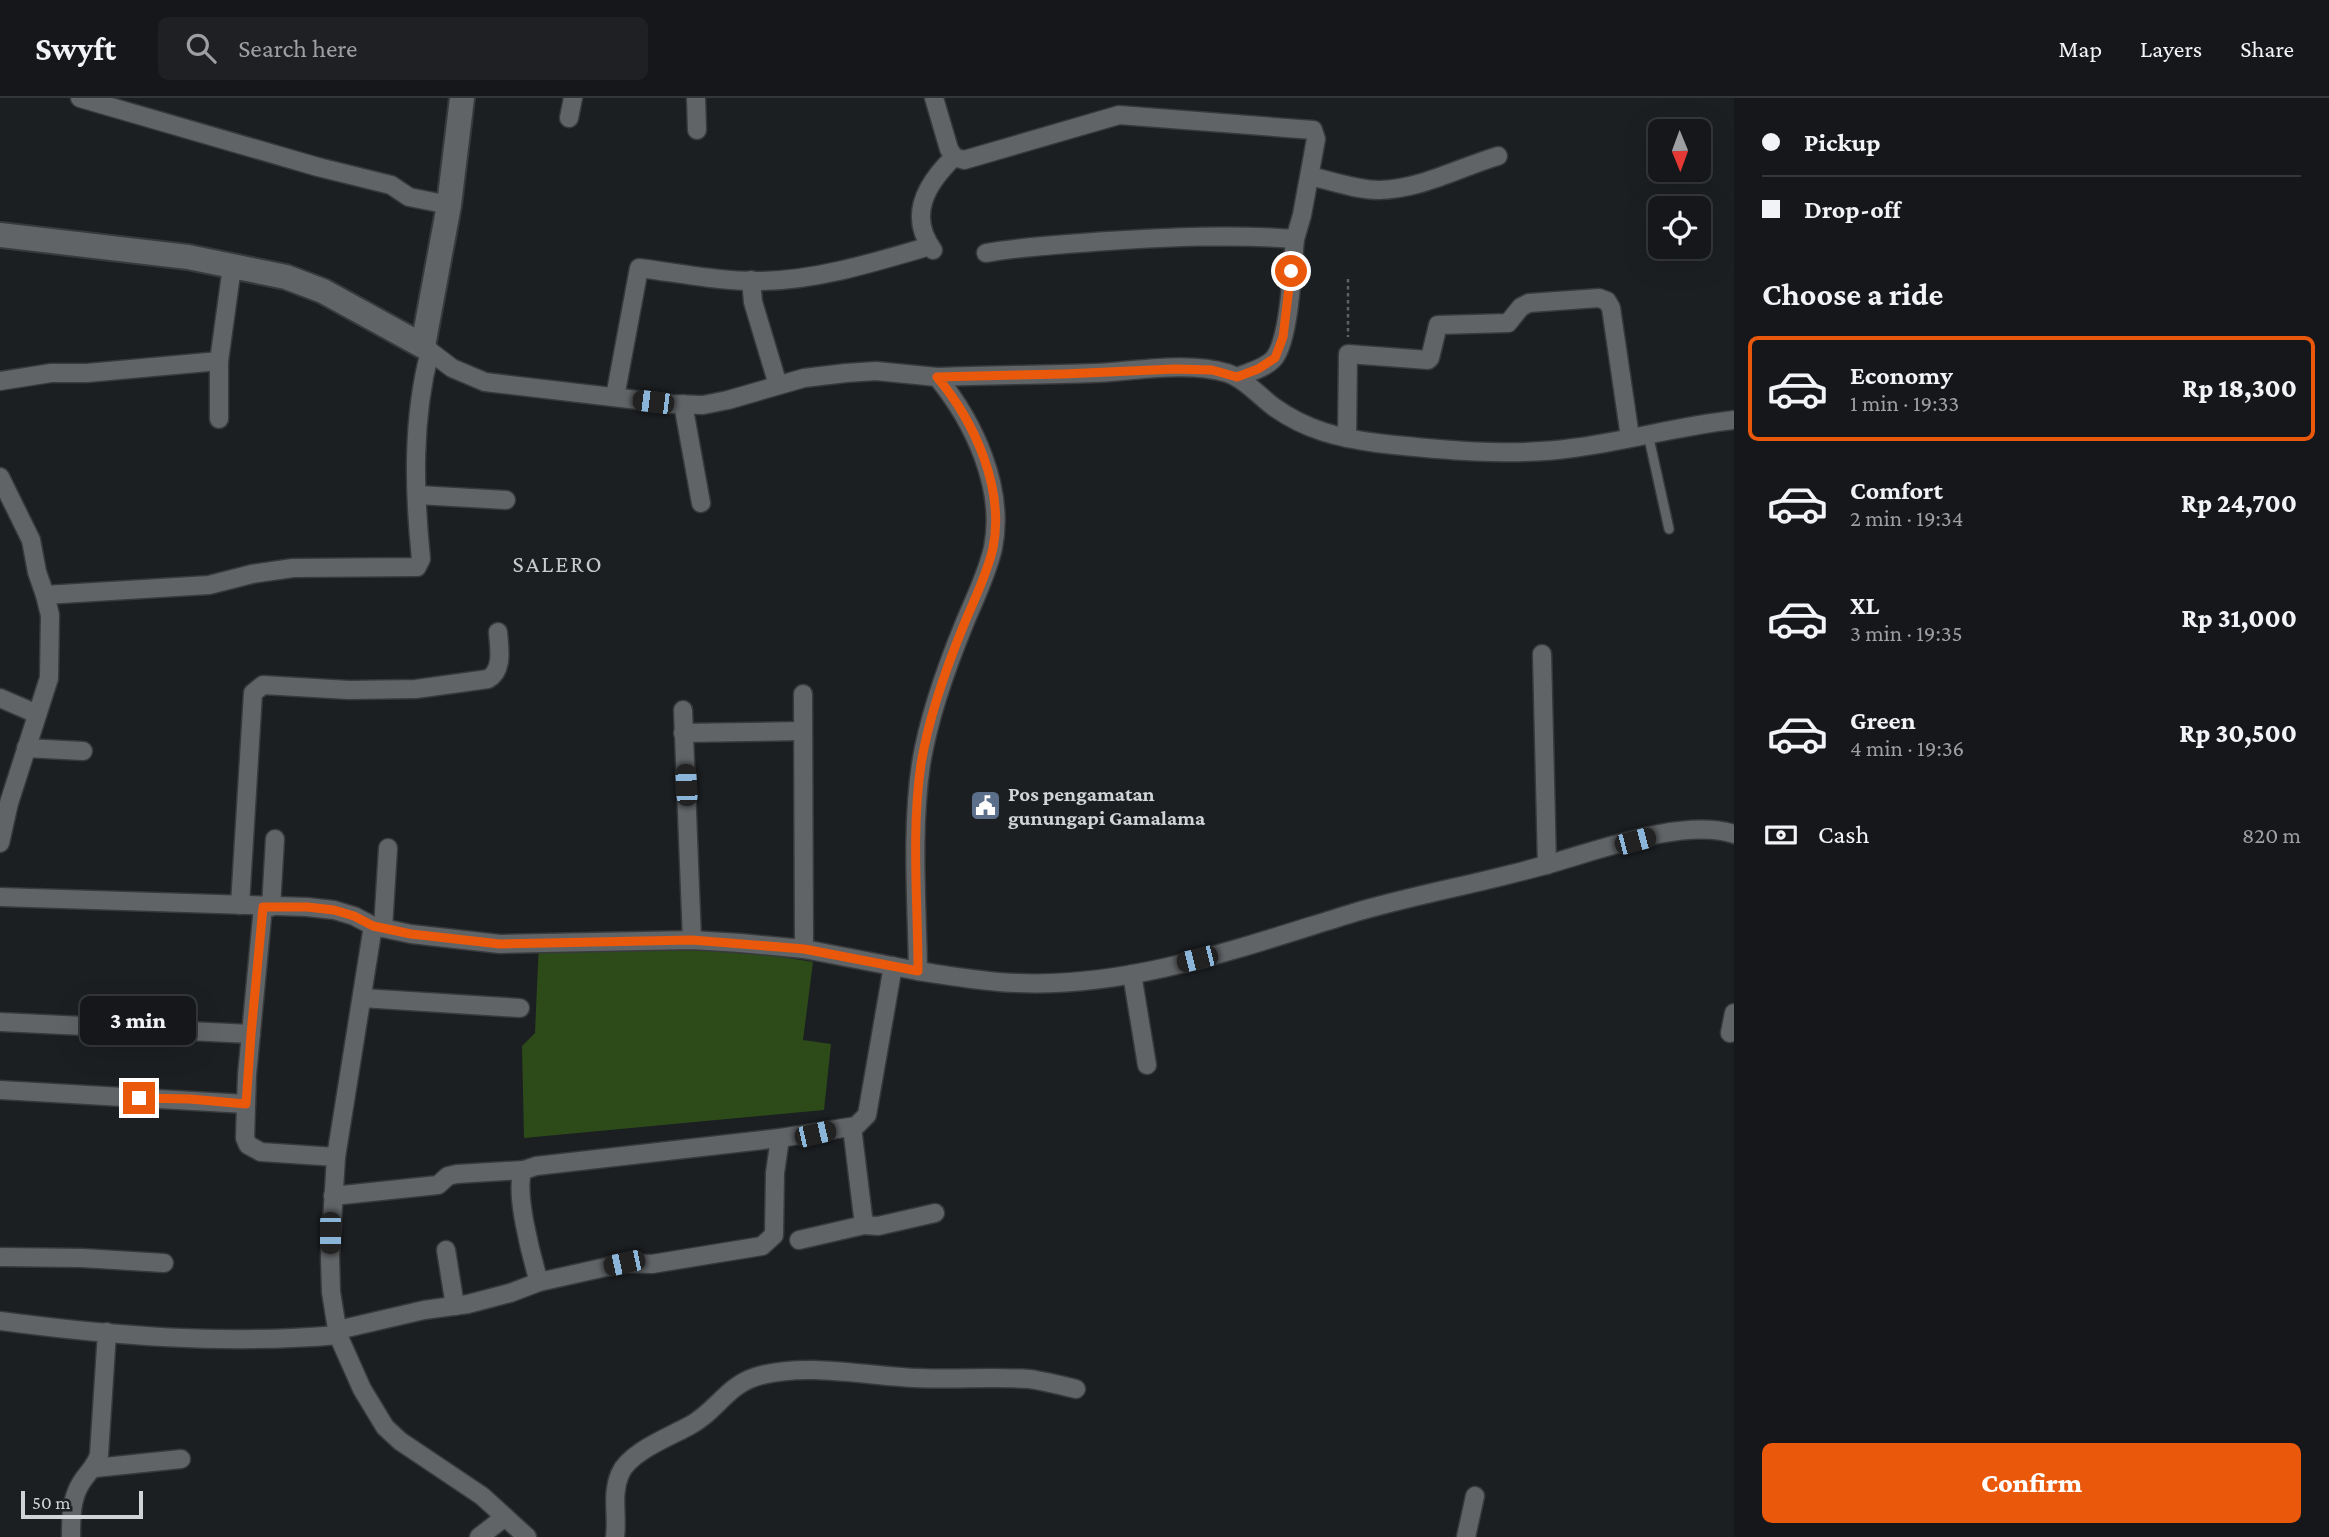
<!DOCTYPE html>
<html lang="en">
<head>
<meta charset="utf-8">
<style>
  :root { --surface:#15171a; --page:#1e2023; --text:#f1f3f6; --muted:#9d9fa2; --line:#343639; --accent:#ea580c }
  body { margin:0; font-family:"Crimson Pro",serif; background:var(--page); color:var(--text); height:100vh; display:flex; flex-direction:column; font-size:26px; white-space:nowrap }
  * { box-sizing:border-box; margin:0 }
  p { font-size:23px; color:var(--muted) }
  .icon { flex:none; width:38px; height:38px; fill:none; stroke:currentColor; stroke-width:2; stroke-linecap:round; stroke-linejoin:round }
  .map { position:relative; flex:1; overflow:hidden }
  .side { display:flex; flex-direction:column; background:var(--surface); width:595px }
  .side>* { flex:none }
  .hud { display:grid; align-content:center; height:154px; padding:0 28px; background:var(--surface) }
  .needle { width:46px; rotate:179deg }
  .buttons { position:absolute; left:1648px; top:21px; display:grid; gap:14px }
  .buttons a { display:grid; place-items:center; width:63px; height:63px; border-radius:10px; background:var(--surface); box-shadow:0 7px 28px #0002,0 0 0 2px var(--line); font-size:35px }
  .scale { position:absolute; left:21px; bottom:18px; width:122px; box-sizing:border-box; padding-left:7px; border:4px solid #d1d3d5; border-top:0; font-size:19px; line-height:24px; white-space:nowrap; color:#d1d3d5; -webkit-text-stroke:5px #1c1f22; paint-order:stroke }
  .end { position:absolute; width:32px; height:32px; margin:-16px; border:9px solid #ea580c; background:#fff; box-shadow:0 0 0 4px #fff }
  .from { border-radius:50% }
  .bubble { position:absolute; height:49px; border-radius:10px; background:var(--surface); box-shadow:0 7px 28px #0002,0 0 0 2px var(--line); font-size:23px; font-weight:800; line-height:49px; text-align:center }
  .car { position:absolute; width:21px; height:42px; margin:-21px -10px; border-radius:9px; box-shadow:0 0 5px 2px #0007; background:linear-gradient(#222 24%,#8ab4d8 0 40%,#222 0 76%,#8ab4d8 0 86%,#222 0) }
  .hud b { display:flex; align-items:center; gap:24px; height:66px; font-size:26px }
  .hud b+b { border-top:2px solid var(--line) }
  .hud i { width:18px; height:18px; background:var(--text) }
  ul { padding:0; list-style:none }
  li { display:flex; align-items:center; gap:21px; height:105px; margin:0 14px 10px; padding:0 14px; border:4px solid transparent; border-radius:10px }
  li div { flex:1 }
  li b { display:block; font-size:26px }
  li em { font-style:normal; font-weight:800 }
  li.current { border-color:var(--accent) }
  li>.icon { width:63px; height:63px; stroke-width:1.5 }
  h2 { padding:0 28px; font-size:32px; line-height:84px }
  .pay { display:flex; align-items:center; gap:18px; height:77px; padding:0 28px; font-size:26px }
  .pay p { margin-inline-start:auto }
  .action { display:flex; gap:14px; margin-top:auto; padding:14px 28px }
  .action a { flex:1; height:80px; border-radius:10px; background:var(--accent); color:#fff; font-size:28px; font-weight:800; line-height:80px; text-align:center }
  header { display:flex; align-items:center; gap:42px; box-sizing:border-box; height:98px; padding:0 35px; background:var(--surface); border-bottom:2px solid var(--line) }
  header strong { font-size:33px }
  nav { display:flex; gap:38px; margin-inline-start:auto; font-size:24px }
  .search { width:490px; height:63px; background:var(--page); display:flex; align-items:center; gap:18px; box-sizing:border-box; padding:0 24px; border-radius:10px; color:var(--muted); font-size:26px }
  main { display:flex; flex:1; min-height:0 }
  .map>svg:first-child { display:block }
</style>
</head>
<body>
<header>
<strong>Swyft</strong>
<div class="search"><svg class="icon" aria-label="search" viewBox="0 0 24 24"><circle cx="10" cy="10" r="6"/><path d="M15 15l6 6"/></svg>Search here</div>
<nav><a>Map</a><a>Layers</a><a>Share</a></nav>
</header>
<main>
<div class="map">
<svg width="1734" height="1439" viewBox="0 0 1734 1439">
  <rect width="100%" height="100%" fill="#1c1f22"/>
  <!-- green -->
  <polygon fill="#2d4b19" points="539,844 733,851 813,864 803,942 831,946 824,1012 524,1040 522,948 535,935"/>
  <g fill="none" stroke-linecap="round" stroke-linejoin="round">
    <defs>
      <polyline id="lane" points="1648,336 1669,431"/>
      <g id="street">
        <polyline points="80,0 318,69 391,87 409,99 449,107"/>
        <polyline points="696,0 697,32"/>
        <polyline points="934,0 949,51 954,59 964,62 1119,17 1313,32 1316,41 1302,117 1295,141"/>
        <polyline points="569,20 573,0"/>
        <path d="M1310 78C1332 83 1356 92 1379 92 1421 91 1458 70 1498 58"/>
        <path d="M933 152C907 117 927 85 954 59"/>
        <path d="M986 155C1026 148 1067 146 1108 143 1170 139 1232 136 1295 141 1292 169 1290 238 1275 259 1267 270 1249 274 1237 279"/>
        <polyline points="751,182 753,204 778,287"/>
        <polyline points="219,263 219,321"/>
        <path d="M937 279C990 277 1043 277 1095 275 1136 273 1188 263 1227 275 1245 281 1259 298 1274 309 1306 332 1339 340 1377 345 1441 352 1509 359 1573 350 1627 343 1679 328 1734 322"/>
        <polyline points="0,283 51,275 87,275 219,263 232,169"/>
        <path d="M615 299 639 170C679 175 721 184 762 183 818 182 875 164 930 148"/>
        <polyline points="683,306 701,405"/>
        <polyline points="1347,340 1348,256 1428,262 1430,260 1438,227 1508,225 1521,209 1529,205 1599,200 1607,203 1611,210 1630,339"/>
        <polyline points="0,379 31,442 37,474 45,497 50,517 49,580 9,705 0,745"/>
        <polyline points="418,397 506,402"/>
        <path d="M45 497 209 487 252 476 293 470 417 469 421 461C414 392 412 321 430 253"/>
        <polyline points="1542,556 1547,767"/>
        <polyline points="803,596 804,851"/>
        <polyline points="0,600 37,616"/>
        <polyline points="683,612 692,842"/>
        <polyline points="683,635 802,633"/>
        <polyline points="26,650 83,653"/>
        <path d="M0 799 307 809 334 812 354 818 373 828 411 836 500 846 692 842 740 845 804 851 918 873C917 805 911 734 921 666 929 617 946 570 965 524 975 500 987 476 993 450 1005 390 974 324 937 279L876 273 846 275 804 280 728 302 703 307 672 306 485 284 452 270 423 248"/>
        <path d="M240 807 253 595 263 587 349 592 416 591 488 581C504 572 499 549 498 534"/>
        <polyline points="263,809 247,977 245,1040 248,1047 261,1054 336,1059"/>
        <polyline points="271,809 275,741"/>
        <polyline points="373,828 336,1059 330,1158 331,1194 338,1237 362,1291 385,1329 400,1343 482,1398 527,1439"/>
        <polyline points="383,830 388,750"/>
        <path d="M918 873C951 878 984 884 1017 885 1132 890 1245 848 1353 815 1414 797 1477 786 1538 769 1592 755 1681 719 1734 736"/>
        <polyline points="1132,876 1147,967"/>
        <polyline points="362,900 520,910"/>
        <polyline points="0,924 251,936"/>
        <polyline points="1730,935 1734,915"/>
        <polyline points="0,992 246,1006"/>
        <polyline points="852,1029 864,1127 878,1128 935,1115"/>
        <polyline points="333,1098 438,1087 448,1078 457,1076 524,1072"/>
        <polyline points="799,1142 864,1127"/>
        <polyline points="446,1152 455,1208"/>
        <polyline points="0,1159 82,1160 164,1165"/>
        <path d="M539 1184C533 1164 512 1087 524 1072L536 1068 780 1040"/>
        <path d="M0 1223C112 1238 226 1247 338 1237"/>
        <polyline points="338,1232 424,1212 468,1206 510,1195 539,1184 624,1165 652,1166 762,1148 774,1137 775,1075 780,1040 856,1028 867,1017 893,868"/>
        <polyline points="95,1370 181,1361"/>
        <path d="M71 1439C71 1420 71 1401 81 1385 88 1374 95 1369 99 1357L107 1234"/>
        <polyline points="479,1439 505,1419"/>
        <path d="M615 1439C618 1418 611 1397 620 1376 629 1354 669 1339 689 1328 718 1313 727 1285 762 1277 806 1266 856 1276 901 1279 943 1283 986 1278 1029 1281 1044 1283 1060 1287 1076 1291"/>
        <polyline points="1466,1439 1475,1398"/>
      </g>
      <polyline id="secondary" points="0,137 188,159 286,179 323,193 423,248 449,107 462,0"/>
    </defs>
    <!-- lane casing -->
    <use href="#lane" stroke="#37393b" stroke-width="12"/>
    <!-- street casing -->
    <use href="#street" stroke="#37393b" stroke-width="21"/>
    <!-- secondary casing -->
    <use href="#secondary" stroke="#37393b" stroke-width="28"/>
    <!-- path -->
    <polyline stroke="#5e6164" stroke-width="2.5" stroke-dasharray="3.5 3.5" stroke-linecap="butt" points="1348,181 1348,239"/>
    <!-- lane -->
    <use href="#lane" stroke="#616467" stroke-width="9"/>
    <!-- street -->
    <use href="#street" stroke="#616467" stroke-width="18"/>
    <!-- secondary -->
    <use href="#secondary" stroke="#616467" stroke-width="24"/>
  </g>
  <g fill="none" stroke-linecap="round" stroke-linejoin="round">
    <!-- route -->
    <path stroke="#ea580c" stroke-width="9" d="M139 1000 190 1001 246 1006 251 936 263 809H307L334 812 354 818 373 828 411 836 500 846 692 842 804 851 918 873C918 805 911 734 921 666 929 617 946 570 965 524 975 500 987 476 993 450 1005 390 974 323 937 279L1063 276 1175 271 1212 272 1237 279 1258 271 1275 260 1283 239 1291 173"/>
  </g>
  <!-- icons -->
  <defs>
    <symbol id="civic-square" viewBox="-11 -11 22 22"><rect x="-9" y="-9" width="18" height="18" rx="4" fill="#5c6f8a" stroke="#1c1f22"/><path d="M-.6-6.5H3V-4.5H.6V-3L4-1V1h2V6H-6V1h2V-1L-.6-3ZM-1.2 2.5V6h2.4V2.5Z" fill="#fff"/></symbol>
  </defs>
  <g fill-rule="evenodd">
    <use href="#civic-square" x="968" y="690" width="35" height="35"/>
  </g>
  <g text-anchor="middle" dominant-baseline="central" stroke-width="5" stroke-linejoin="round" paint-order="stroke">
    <!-- poi labels -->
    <g font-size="21" font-weight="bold" fill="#d1d3d5" stroke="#1c1f22" text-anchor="start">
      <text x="1008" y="696">Pos pengamatan<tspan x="1008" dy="24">gunungapi Gamalama</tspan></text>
    </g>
    <!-- quarter labels -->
    <g font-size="24" letter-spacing="2" fill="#c6cacd" stroke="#1c1f22">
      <text x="558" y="465">SALERO</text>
    </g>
  </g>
</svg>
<div class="buttons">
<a><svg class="needle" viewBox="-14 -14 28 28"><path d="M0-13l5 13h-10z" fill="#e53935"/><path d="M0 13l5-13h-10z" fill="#9d9fa2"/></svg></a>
<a><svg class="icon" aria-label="locate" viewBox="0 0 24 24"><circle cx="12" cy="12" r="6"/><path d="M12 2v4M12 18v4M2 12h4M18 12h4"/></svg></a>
</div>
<div class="scale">50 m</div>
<i class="end from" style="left:1291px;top:173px"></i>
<i class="end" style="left:139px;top:1000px"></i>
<div class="bubble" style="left:80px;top:898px;width:116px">3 min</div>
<i class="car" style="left:653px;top:304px;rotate:277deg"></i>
<i class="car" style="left:686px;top:687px;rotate:357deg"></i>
<i class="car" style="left:1635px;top:743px;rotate:75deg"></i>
<i class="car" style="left:1197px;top:861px;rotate:256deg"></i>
<i class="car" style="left:815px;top:1036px;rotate:77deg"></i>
<i class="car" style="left:330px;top:1135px;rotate:180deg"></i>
<i class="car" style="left:624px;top:1165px;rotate:258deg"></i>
</div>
<section class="side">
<div class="hud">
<b><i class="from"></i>Pickup</b>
<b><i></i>Drop-off</b>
</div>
<h2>Choose a ride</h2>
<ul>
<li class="current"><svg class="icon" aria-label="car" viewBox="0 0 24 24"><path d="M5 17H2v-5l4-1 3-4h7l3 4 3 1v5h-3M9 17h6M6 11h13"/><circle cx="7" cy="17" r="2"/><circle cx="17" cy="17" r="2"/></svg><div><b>Economy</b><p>1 min · 19:33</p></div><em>Rp 18,300</em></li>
<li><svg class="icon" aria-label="car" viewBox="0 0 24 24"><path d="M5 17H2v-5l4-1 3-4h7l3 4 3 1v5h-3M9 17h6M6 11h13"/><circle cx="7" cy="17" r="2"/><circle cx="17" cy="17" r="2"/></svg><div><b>Comfort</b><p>2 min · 19:34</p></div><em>Rp 24,700</em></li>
<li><svg class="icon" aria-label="car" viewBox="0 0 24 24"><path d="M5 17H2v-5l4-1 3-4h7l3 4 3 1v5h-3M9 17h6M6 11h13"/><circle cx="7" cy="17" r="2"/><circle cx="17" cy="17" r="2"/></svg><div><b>XL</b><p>3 min · 19:35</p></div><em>Rp 31,000</em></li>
<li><svg class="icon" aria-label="car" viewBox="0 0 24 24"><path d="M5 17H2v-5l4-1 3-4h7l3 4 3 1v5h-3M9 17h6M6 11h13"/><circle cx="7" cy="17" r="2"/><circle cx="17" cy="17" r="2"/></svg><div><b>Green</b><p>4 min · 19:36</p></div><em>Rp 30,500</em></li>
</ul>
<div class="pay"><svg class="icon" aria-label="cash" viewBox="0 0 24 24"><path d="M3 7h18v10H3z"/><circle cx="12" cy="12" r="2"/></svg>Cash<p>820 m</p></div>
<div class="action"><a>Confirm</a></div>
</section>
</main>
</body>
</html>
